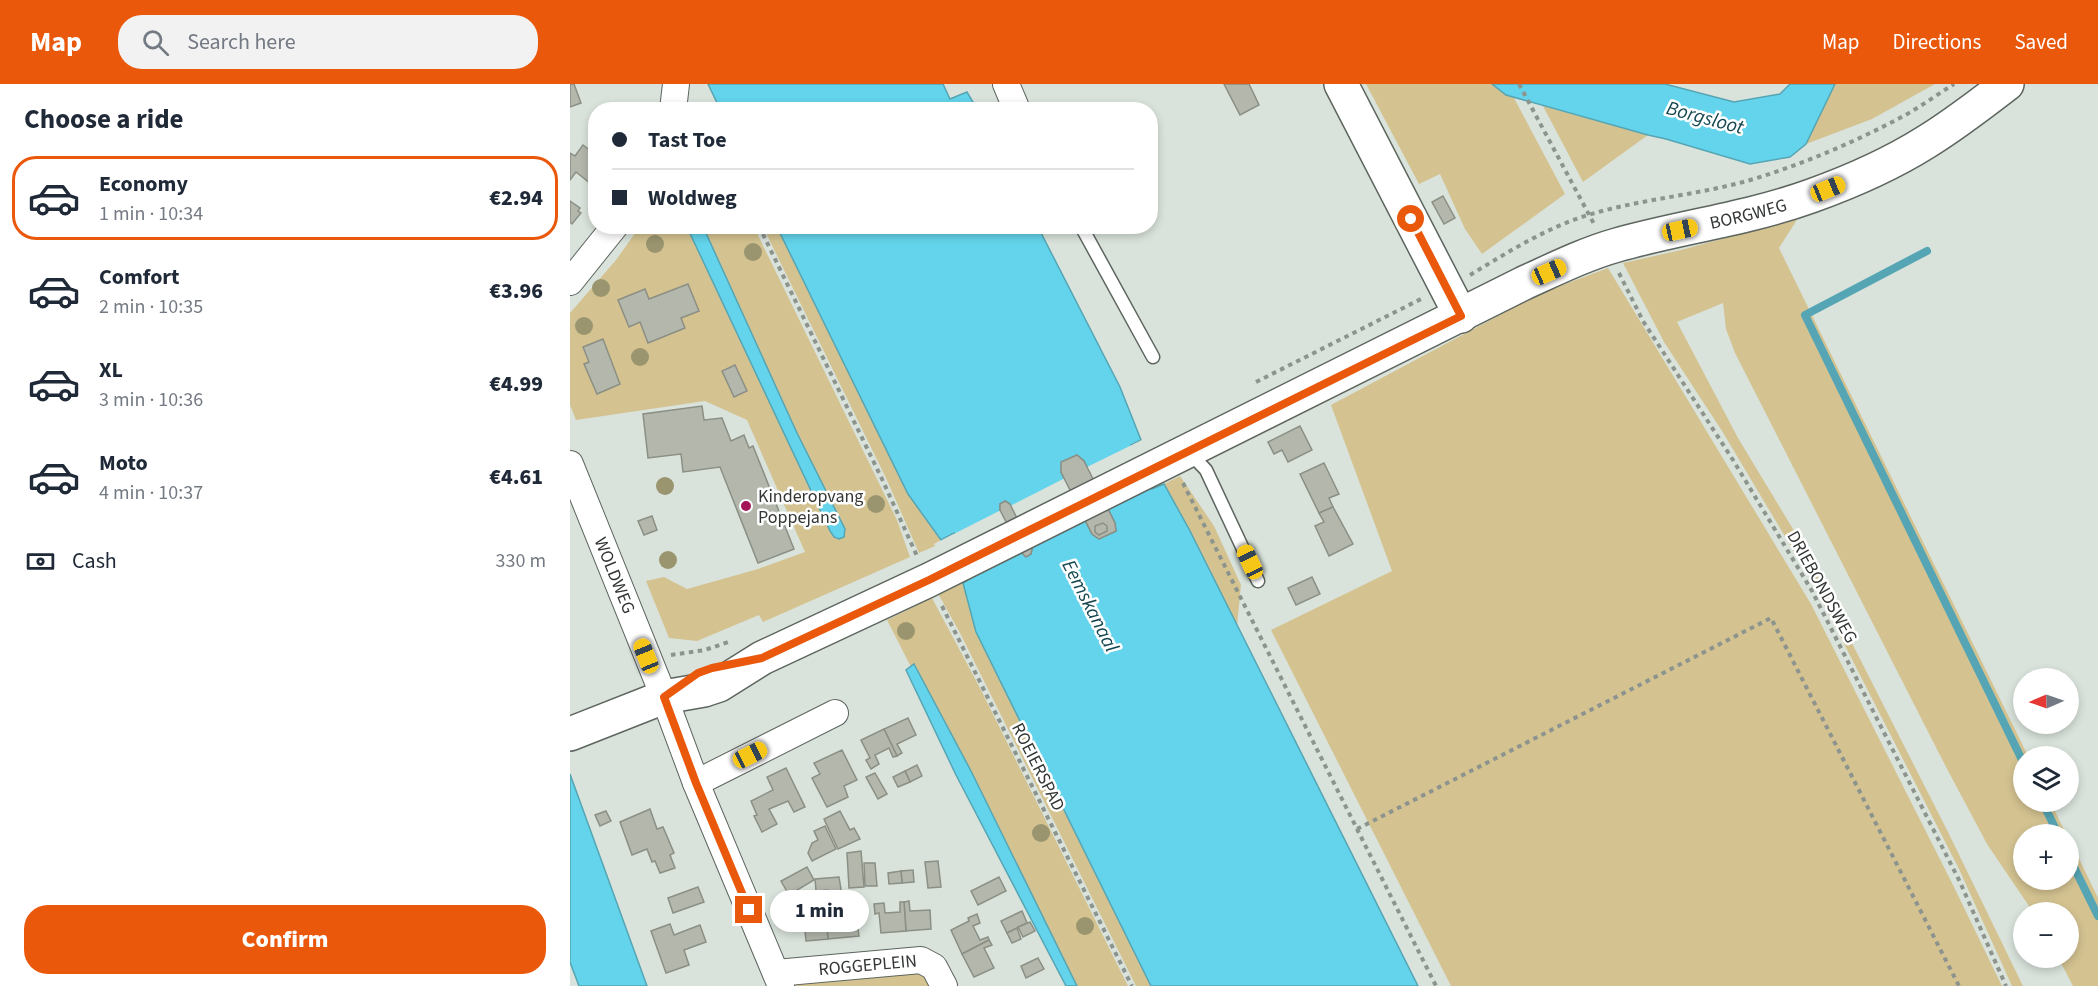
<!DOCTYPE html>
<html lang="en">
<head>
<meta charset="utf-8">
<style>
  :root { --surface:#fff; --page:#f2f2f3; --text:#1f2937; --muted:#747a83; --line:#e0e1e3; --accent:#ea580c }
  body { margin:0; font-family:"Source Sans 3",sans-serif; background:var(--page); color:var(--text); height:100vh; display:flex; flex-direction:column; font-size:22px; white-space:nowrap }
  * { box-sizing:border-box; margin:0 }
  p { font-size:20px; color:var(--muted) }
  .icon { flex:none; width:33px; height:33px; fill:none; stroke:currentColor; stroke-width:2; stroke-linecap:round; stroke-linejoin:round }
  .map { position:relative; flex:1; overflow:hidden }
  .details { display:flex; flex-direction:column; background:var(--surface); width:570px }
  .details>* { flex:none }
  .banner { position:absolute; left:18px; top:18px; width:570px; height:132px; border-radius:24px; box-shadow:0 3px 9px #0003; display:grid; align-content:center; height:132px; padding:0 24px; background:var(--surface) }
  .needle { width:39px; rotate:268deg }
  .tools { position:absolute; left:1443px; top:584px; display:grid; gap:12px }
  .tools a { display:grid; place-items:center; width:66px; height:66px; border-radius:50%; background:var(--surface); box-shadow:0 3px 9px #0003; font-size:30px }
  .end { position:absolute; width:27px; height:27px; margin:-14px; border:8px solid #ea580c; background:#fff; box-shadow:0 0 0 3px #fff }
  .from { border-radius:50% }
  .bubble { position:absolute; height:42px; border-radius:21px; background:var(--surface); box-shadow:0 3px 9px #0003; font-size:20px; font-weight:800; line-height:42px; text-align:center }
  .car { position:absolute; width:18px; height:36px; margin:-18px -9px; border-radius:8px; box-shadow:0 0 4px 2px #0007; background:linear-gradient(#f5c518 24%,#345 0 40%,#f5c518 0 76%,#345 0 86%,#f5c518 0) }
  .banner b { display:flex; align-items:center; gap:21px; height:57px; font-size:22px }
  .banner b+b { border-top:2px solid var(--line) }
  .banner i { width:15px; height:15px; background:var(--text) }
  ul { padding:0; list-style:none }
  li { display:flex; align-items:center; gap:18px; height:84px; margin:0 12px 9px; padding:0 12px; border:3px solid transparent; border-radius:24px }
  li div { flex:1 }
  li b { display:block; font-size:22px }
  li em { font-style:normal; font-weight:800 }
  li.current { border-color:var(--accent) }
  li>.icon { width:54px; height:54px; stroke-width:1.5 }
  h2 { padding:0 24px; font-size:27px; line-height:72px }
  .pay { display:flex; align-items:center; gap:15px; height:66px; padding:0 24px; font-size:22px }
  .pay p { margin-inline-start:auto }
  .button { display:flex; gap:12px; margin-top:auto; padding:12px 24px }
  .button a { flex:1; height:69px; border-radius:24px; background:var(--accent); color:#fff; font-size:24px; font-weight:800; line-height:69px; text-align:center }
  header { display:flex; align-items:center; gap:36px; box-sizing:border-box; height:84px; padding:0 30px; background:var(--accent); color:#fff }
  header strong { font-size:28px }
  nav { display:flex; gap:33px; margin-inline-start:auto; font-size:21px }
  .search { width:420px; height:54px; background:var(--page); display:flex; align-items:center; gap:15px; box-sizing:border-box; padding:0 21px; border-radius:24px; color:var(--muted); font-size:22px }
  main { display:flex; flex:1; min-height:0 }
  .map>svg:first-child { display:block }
</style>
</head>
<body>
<header>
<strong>Map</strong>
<div class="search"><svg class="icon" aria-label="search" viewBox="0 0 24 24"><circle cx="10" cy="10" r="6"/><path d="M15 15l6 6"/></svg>Search here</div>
<nav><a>Map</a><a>Directions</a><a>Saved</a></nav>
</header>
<main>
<section class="details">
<h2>Choose a ride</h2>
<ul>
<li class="current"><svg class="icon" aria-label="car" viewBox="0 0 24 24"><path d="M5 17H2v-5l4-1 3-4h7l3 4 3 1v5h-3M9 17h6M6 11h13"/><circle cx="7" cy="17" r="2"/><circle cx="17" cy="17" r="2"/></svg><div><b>Economy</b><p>1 min · 10:34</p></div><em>€2.94</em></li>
<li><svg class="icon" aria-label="car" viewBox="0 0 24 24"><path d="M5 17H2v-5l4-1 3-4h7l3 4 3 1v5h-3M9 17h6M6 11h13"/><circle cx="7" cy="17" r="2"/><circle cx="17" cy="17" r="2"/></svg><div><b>Comfort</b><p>2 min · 10:35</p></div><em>€3.96</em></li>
<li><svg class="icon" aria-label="car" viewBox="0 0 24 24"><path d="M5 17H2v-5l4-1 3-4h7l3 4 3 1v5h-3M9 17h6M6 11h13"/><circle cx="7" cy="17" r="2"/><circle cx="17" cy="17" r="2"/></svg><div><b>XL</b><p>3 min · 10:36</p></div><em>€4.99</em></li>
<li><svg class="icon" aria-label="car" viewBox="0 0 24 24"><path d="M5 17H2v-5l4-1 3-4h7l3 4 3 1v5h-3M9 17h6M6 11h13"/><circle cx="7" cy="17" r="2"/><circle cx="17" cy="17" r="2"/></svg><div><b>Moto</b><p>4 min · 10:37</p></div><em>€4.61</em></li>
</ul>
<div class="pay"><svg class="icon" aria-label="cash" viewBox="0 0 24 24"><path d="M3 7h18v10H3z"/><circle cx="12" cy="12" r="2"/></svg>Cash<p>330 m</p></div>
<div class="button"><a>Confirm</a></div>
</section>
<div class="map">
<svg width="1528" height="902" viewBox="0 0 1528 902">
  <rect width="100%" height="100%" fill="#d9e3db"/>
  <!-- green -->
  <g fill="#d4c391">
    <path d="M796 0H922C930 4 935 11 944 14L995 110 912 170 895 145 870 90 849 100Z"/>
    <polygon points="1265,0 1365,0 1302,35 1236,60"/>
    <polygon points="973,22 1078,51 1013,98"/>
    <polygon points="1228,134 1209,164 1458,672 1454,672 1454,717 1480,717 1496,750 1454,750 1454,795 1498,795 1499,754 1528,814 1528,902 1503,902 1488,873 1498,873 1498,828 1463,828 1417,760 1376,683 1165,269 1156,245 1153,219 1107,238 1168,354 1229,455 1378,748 1453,902 1442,902 1389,785 1244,501 1152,347 1094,258 1053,179 1111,166"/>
    <polygon points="64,143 117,143 264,453 275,449 275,445 227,349 131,143 184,143 327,436 340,473 193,538 189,531 127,557 99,554 76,497 94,493 117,505 188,485 235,468 177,336 135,317 6,336 0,321 0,229 46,176 68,145"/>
    <polygon points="193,143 207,143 338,410 371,456 364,460 365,462 349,469 316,394"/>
    <polygon points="1038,184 1241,520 1383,801 1432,902 881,902 701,546 822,487 761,321 956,217 979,206"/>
    <polygon points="610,392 644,442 671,501 667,542 619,445 594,400"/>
    <polygon points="382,498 384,503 393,499 406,548 581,902 566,902 390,549 366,506"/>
    <polygon points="362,514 410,604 558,902 507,902 401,687 344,580 341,583 317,536"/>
    <polygon points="346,884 354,890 361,902 224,902 233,893"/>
  </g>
  <!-- water -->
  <g fill="#63d4eb" stroke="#55a5b4" stroke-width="1.5" fill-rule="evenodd">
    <polygon points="138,0 373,0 380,15 397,8 407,25 150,25"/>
    <polygon points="922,0 1095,0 1164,18 1210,10 1220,0 1265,0 1236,60 1220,73 1180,80 1096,55 1078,51 936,11"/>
    <polygon points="117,143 131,143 135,147 227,349 275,445 274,453 269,455 264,453 260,447"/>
    <path d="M207 143H468L550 303 571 356 561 361 582 405 594 400 619 445 848 902H581L406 548 393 499 406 491 384 449 371 456 338 410ZM507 371 514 377 545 439 546 447 529 455 522 450 491 388ZM435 417 440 420 462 465 461 470 456 472 452 469 430 426V420Z"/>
    <polygon points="344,580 401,687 507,902 496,902 386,691 336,586"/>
    <polygon points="0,690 77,902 9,902 0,878"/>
  </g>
  <!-- pier -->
  <g fill="#d9e3db">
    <polygon points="574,355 573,358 565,362 584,401 536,425 515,384"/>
    <polygon points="497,393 518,434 458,464 438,423"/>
    <polygon points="433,425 454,466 402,491 383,453 371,459 368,458"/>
  </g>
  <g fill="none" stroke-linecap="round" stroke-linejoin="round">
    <!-- stream -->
    <g stroke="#55a5b4" stroke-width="8">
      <polyline points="1357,167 1235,231 1454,680"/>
      <polyline points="1472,717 1488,750"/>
      <polyline points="1498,771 1528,832"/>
    </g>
  </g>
  <!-- building -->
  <g fill="#b3b7ac" stroke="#8b8f84" stroke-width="1.5">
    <polygon points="0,0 4,0 11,19 0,23"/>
    <polygon points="654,0 679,0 689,21 670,31"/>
    <polygon points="13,61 26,71 26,104 6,88 0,96 0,69 5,72"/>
    <polygon points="873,112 885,134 874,140 862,118"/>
    <polygon points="0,117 10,124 8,127 11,129 2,140 0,138"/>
    <polygon points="118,200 129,227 111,234 115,244 78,259 70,238 59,243 48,216 75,205 79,215"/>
    <polygon points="33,255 50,300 27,310 14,280 19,278 13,263"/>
    <polygon points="165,281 177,307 164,313 152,287"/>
    <polygon points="132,322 134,336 152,334 161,357 174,351 179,364 183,362 224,465 188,479 150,383 113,388 111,370 78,374 73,330"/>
    <polygon points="730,342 742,366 718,378 712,366 704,370 698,358"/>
    <polygon points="507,371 514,377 545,439 546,447 529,455 522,450 491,388 491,378"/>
    <polygon points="754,379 769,410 759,414 763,423 749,429 730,390"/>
    <polygon points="435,417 440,420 462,465 461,470 456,473 452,469 430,426 430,420"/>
    <polygon points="763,423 783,460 759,472 745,442 754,438 749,429"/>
    <polygon points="82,432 87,446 74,451 68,437"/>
    <polygon points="533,439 537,442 537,447 529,451 525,448 525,442"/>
    <polygon points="742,493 750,510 726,521 718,504"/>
    <polygon points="338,634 346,651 327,660 332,669 327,672 314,645"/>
    <polygon points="314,645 327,672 323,673 319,664 305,671 309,680 301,685 296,676 300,674 291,656"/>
    <polygon points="272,666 287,696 274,702 278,713 257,723 242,694 250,690 244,679"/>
    <polygon points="347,681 352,692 340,698 335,687"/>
    <polygon points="216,684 235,723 224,728 218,717 199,725 207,740 192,748 184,732 187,731 181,717 203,706 197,693"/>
    <polygon points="335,687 340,698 328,703 323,693"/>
    <polygon points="305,689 317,710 308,715 296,693"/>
    <polygon points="80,725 87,745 93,743 104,769 100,771 105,784 90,789 85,777 82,778 77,765 62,771 50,738"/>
    <polygon points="36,727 41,737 30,742 25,731"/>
    <polygon points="270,727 280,746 284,744 290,755 268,765 254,735"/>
    <polygon points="255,742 266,765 242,777 238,769 242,759 248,756 244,747"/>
    <polygon points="291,767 294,803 279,804 277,769"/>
    <polygon points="368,777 371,803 358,804 355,778"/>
    <polygon points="294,779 305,779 307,802 295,802"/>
    <polygon points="237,783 244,796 219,811 211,797"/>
    <polygon points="343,786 344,798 332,799 331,787"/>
    <polygon points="331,787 332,799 319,800 318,789"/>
    <polygon points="269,793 271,805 268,817 284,816 289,852 258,855 255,821 259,821 258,806 246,807 245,795"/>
    <polygon points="429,793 436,807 408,821 401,807"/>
    <polygon points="128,803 134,818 103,829 98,814"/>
    <polygon points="339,817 340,827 360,826 361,845 336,847 334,818"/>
    <polygon points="330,818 334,818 336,847 311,849 309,829 305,830 304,820 314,819 315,829 330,828"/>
    <polygon points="240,825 241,834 256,833 258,855 236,857 234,836 231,836 231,826"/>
    <polygon points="452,827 457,839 437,849 431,837"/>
    <polygon points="407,830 410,839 403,842 410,856 418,853 419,856 392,870 381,846 399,837 398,834"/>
    <polygon points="460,838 465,847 453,853 448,843"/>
    <polygon points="100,840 104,851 130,841 136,858 114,866 119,881 96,889 81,847"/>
    <polygon points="447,844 451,855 442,859 437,849"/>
    <polygon points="419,856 422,861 414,864 424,884 404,893 392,870"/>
    <polygon points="468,874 474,885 456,894 451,882"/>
  </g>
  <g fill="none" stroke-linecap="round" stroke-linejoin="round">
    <defs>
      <g id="lane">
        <polyline points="511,142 583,273"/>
        <polyline points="619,368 636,386 688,497"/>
      </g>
      <g id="street">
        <polyline points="436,0 447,26"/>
        <polyline points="103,26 106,0"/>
        <polyline points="0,198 45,142"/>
        <path id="s1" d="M0 380 94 613 126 699 211 902"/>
        <polyline points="126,699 265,629"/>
        <path id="s2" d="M206 889 351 876 364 883 374 902"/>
      </g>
      <g id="secondary">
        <polyline points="771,0 891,232"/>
        <path id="s3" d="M0 650 94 613 134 606 149 601 192 574 359 496 954 199C985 185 1015 170 1047 161 1111 143 1177 135 1241 112 1280 98 1321 80 1356 58 1384 41 1411 20 1437 0"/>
      </g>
    </defs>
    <!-- lane casing -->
    <use href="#lane" stroke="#5c655e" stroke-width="15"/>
    <!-- street casing -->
    <use href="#street" stroke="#5c655e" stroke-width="28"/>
    <!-- secondary casing -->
    <use href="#secondary" stroke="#5c655e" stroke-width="36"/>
    <!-- path -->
    <g stroke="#8d948e" stroke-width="4" stroke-dasharray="4.5 4.5" stroke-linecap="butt">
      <polyline points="949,0 1024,140"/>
      <polyline points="189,142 312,395 347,472"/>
      <polyline points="1049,189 1073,237 1163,376 1242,507 1390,798 1436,902"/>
      <path d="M900 191C938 168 976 144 1018 131 1074 114 1132 111 1187 94 1235 79 1282 59 1326 36 1346 26 1365 12 1384 0"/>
      <polyline points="686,298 851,215"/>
      <polyline points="613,399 866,902"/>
      <polyline points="372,522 562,902"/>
      <polyline points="101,571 135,566 161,557"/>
      <polyline points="787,745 1201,534 1389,902"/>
    </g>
    <!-- lane -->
    <use href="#lane" stroke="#fff" stroke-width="12"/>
    <!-- street -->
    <use href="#street" stroke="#fff" stroke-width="26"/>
    <!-- secondary -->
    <use href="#secondary" stroke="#fff" stroke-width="33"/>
  </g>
  <!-- trees -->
  <g fill="#9b956f">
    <circle cx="85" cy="160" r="9"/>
    <circle cx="183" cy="168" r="9"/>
    <circle cx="31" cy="204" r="9"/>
    <circle cx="14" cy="242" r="9"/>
    <circle cx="70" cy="273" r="9"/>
    <circle cx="95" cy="402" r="9"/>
    <circle cx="306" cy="420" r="9"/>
    <circle cx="98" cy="476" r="9"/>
    <circle cx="336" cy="547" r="9"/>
    <circle cx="471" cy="749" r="9"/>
    <circle cx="515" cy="842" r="9"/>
  </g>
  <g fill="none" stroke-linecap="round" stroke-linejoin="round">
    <!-- route -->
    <polyline stroke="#ea580c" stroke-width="8" points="179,826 126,699 94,613 128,589 142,584 192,574 359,496 891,232 841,135"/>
  </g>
  <!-- markers -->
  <circle fill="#a41558" stroke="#fff" stroke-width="2" cx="176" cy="422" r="6"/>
  <g text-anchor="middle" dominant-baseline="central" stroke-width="5" stroke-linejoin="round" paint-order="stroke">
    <!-- street labels -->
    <g font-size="18" fill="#333734" stroke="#fff">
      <text stroke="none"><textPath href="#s3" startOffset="1293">BORGWEG</textPath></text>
      <text stroke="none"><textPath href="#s1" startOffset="120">WOLDWEG</textPath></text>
      <text transform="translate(1252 503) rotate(61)">DRIEBONDSWEG</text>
      <text transform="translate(468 683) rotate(63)">ROEIERSPAD</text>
      <text stroke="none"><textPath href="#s2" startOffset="92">ROGGEPLEIN</textPath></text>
    </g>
    <!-- poi labels -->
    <g font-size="18" fill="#333734" stroke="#fff" text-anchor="start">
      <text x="188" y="412">Kinderopvang<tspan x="188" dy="21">Poppejans</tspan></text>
    </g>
    <!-- water labels -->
    <g font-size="20" font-style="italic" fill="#144750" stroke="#fff">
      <text transform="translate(1135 34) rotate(15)">Borgsloot</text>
      <text transform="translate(520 522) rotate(63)">Eemskanaal</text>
    </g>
  </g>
</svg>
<div class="tools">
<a><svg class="needle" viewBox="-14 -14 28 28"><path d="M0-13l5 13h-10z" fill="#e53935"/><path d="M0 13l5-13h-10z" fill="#747a83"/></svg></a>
<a><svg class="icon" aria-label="layers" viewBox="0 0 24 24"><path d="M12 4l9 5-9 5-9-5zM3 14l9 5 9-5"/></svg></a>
<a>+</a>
<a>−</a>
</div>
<i class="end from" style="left:841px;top:135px"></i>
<i class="end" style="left:179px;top:826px"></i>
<div class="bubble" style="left:200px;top:806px;width:99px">1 min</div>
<i class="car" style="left:1258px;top:105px;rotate:68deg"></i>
<i class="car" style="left:1110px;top:146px;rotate:78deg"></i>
<i class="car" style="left:979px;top:188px;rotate:66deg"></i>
<i class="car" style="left:680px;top:478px;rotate:335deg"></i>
<i class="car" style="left:76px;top:572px;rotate:338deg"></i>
<i class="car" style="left:180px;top:671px;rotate:63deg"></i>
<div class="banner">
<b><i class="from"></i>Tast Toe</b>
<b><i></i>Woldweg</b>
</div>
</div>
</main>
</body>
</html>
